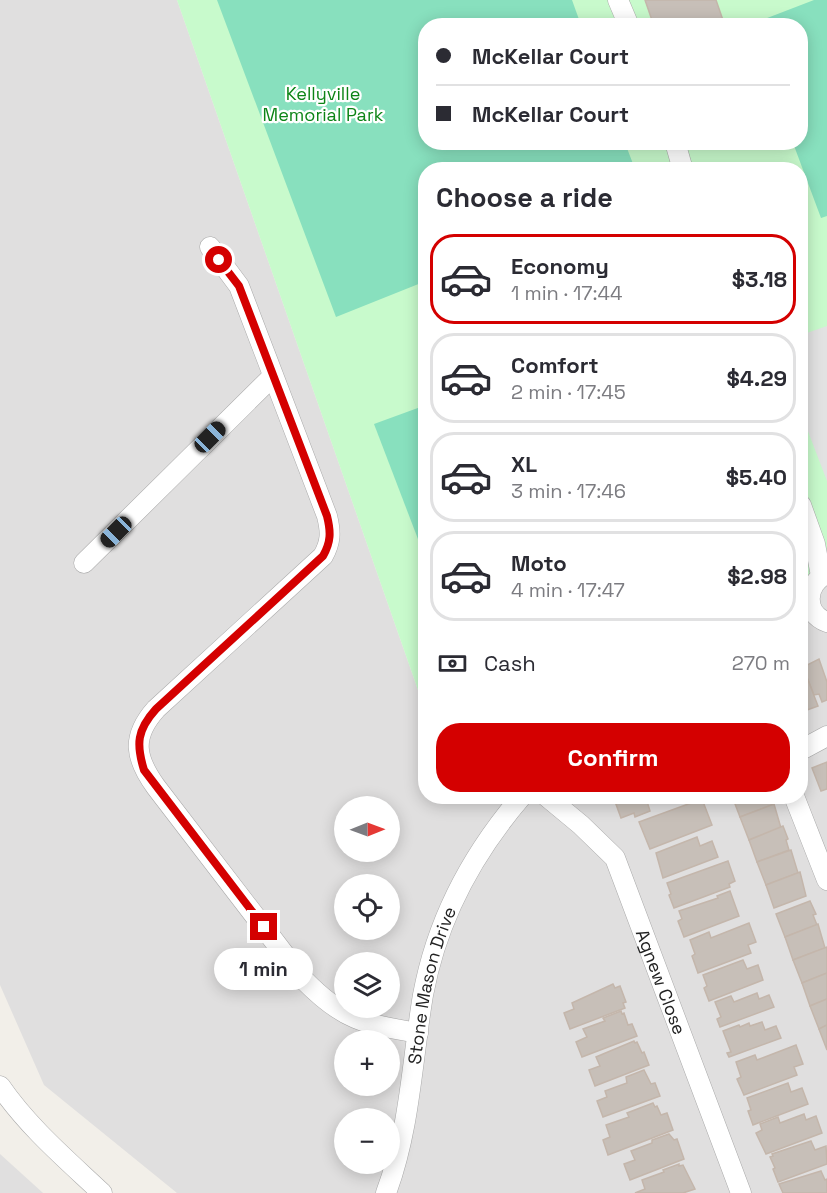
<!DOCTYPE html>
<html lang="en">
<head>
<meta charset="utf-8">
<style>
  :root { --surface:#fff; --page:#f7f7f7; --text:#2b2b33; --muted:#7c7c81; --line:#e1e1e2; --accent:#d40000 }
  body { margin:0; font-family:"Space Grotesk",sans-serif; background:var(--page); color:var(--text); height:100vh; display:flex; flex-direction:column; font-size:22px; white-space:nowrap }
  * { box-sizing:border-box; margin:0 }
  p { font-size:20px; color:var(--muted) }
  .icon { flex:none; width:33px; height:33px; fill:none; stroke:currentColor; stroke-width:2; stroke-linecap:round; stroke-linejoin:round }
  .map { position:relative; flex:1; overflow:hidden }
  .drawer { position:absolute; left:418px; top:162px; width:390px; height:642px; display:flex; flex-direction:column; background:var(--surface); border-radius:24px; box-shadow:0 3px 15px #0003 }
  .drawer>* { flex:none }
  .hud { position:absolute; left:418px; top:18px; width:390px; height:132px; border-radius:24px; box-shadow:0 3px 15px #0003; display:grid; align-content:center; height:132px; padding:0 18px; background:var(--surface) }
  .needle { width:39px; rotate:89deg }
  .controls { position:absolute; left:334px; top:796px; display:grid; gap:12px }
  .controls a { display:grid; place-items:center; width:66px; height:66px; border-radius:50%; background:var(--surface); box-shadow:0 3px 15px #0003; font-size:30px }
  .end { position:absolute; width:27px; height:27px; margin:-14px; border:8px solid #d40000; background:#fff; box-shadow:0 0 0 3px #fff }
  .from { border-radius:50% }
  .bubble { position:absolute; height:42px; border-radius:21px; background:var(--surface); box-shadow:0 3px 15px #0003; font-size:20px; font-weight:700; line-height:42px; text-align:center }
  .car { position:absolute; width:18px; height:36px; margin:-18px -9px; border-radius:8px; box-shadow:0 0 4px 2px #0007; background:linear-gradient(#222 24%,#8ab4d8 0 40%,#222 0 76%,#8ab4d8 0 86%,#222 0) }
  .hud b { display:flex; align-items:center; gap:21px; height:57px; font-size:22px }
  .hud b+b { border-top:2px solid var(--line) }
  .hud i { width:15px; height:15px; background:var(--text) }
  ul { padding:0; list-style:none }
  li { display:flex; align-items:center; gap:18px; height:90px; margin:0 12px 9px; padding:0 6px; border:3px solid var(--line); border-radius:24px }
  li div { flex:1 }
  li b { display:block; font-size:22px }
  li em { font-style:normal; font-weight:700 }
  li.selected { border-color:var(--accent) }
  li>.icon { width:54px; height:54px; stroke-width:1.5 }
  h2 { padding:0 18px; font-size:27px; line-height:72px }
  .pay { display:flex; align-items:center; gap:15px; height:66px; padding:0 18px; font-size:22px }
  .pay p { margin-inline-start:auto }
  .primary-button { display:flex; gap:12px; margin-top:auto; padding:12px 18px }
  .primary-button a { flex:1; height:69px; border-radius:24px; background:var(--accent); color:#fff; font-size:24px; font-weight:700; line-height:69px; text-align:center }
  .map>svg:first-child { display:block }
</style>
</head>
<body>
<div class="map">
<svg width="827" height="1193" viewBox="0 0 827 1193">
  <rect width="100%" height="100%" fill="#f2efe9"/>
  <!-- residential -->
  <g fill="#e0dfdf" fill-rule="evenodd">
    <path d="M0 0H177L426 713V796H801V583L827 573V1193H177L44 1085 0 985ZM345 807H390V852H345ZM345 885H390V930H345ZM345 963H390V1008H345ZM345 1041H390V1086H345ZM345 1119H390V1164H345Z"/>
    <polygon points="0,1154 43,1193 0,1193"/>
  </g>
  <!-- park -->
  <path fill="#c8facc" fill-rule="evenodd" d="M177 0H827V573L801 583V170H426V713ZM426 26H801V142H426Z"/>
  <!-- pitch -->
  <g fill="#88e0be">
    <polygon points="217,0 572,0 581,25 426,26 426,142 625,143 635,169 426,170 426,281 336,317"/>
    <polygon points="814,0 827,0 827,216 821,218 793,143 801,142 801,26 749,25"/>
    <polygon points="426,405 426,560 374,424"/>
  </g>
  <!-- parking -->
  <polygon fill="#e2e2e2" points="827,326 827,481 801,413 801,357 805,355 801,335"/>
  <!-- building -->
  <g fill="#c7bfb8" stroke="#c4b6ab" stroke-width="1.5">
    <polygon points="645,0 716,0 725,26 654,26"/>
    <polygon points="819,659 827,682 827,700 822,702 819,694 814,695 803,667"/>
    <polygon points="801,667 803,667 818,706 807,710 804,701 801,702"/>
    <polygon points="827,762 827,789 821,791 812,768"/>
    <polygon points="613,796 646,798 650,811 635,817 634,813 621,818"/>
    <polygon points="732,796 769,796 772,805 740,817"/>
    <polygon points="702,799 712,825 650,849 639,822"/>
    <polygon points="774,804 781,828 749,840 740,817"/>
    <polygon points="783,826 788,839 786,840 789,850 757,862 749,840"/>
    <polygon points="697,837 700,846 712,841 718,857 663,878 656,853"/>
    <polygon points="791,850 798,873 766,885 757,862"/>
    <polygon points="728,861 735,881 729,884 730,887 674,908 669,895 671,894 667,883"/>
    <polygon points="800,872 806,896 774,908 766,885"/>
    <polygon points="730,891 739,916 684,937 678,921 682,919 679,911 718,898 717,896"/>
    <polygon points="810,901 816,914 813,915 817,925 785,937 776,914"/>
    <polygon points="749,923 756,942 748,945 751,953 698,973 692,956 695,954 690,940 709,932 711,938"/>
    <polygon points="818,924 825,948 793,960 785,937"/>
    <polygon points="827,947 827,973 802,983 793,960"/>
    <polygon points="743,960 747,969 758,965 763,980 709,1001 704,988 707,986 703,975"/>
    <polygon points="827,973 827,999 810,1006 802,983"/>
    <polygon points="613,984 615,988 620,986 626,1002 623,1003 625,1008 570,1029 564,1013 574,1009 572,1003"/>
    <polygon points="757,993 759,999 769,995 774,1007 720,1027 717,1019 721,1017 715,1002 731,996 734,1002"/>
    <polygon points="827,999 827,1025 819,1029 810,1006"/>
    <polygon points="621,1011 622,1014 624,1013 628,1025 632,1024 637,1036 582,1057 576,1042 587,1037 583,1029 605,1021 603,1018"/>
    <polygon points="762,1022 765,1030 776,1026 781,1038 729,1057 727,1053 731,1052 723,1031 739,1025 740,1027 749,1023 750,1026"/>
    <polygon points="827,1025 827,1050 819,1029"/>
    <polygon points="634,1041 635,1043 637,1042 642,1053 644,1052 649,1065 595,1086 589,1070 600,1066 596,1057"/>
    <polygon points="796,1045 803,1064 794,1067 797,1075 744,1095 737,1079 741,1077 736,1062 755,1055 757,1060"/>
    <polygon points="644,1070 651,1084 655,1083 660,1096 603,1117 597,1101 607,1097 605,1091 627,1083 626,1077"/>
    <polygon points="788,1083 791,1092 802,1088 808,1104 753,1125 748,1111 751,1110 747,1098"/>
    <polygon points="653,1103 655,1107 657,1106 661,1115 667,1113 673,1130 608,1155 603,1140 610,1137 606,1125 629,1117 627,1113"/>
    <polygon points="804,1114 806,1120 816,1116 822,1133 766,1154 756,1133 762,1130 760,1124 778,1117 780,1123"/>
    <polygon points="669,1134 674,1140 677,1139 684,1159 630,1180 624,1164 635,1160 631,1151 652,1143 652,1140"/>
    <polygon points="811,1141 815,1150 826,1146 827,1164 778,1182 773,1169 775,1168 770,1157 773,1156 772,1154"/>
    <polygon points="679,1164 679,1166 683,1165 695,1189 683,1193 635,1193 645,1189 642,1180 664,1172 663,1170"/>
    <polygon points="821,1171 825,1180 827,1179 827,1193 783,1193 779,1184"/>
  </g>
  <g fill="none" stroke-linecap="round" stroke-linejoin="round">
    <defs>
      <g id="minor">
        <polyline points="618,0 629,26"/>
        <polyline points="675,142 683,170"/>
        <path d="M210 247 239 286 327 516C331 532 331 542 323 556L156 709C131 737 135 758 156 787L304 980C343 1020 364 1024 418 1033"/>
        <polyline points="801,505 815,544 821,576"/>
        <polyline points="84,563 273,376"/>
        <path d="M827 574C805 583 803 614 827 622"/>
        <polyline points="801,750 827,736"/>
        <path id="s1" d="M546 796 581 825 615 858 741 1193"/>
        <polyline points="794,796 827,880"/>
        <path d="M0 1086C28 1127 67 1160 102 1193"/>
        <path id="s2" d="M386 1193C410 1129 412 1061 423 995 437 919 472 854 522 796"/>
      </g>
    </defs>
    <!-- minor casing -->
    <use href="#minor" stroke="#a9a9a9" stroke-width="21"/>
    <!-- minor -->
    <use href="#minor" stroke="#fff" stroke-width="20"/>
  </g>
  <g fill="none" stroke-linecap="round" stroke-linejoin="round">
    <!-- route -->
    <path stroke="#d40000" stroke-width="8" d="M219 260 239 286 327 516C331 532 331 542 323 556L156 709C137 730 136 744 144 770L264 927"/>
  </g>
  <g text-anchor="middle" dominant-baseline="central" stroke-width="4.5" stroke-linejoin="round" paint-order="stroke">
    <!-- park labels -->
    <g font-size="18" fill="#0c8416" stroke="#fff">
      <text x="323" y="93">Kellyville<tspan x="323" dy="21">Memorial Park</tspan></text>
    </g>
    <!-- street labels -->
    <g font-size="18" fill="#222" stroke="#fff">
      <text stroke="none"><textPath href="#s1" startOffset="225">Agnew Close</textPath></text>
      <text stroke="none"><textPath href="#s2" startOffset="213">Stone Mason Drive</textPath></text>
    </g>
  </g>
</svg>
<div class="controls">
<a><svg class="needle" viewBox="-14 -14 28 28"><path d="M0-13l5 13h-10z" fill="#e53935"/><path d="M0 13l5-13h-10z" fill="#7c7c81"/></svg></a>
<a><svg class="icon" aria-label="locate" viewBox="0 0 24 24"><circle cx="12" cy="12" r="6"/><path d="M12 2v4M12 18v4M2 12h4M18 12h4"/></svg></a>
<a><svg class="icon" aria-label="layers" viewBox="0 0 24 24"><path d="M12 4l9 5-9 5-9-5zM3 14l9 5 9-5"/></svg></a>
<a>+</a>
<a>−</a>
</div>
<i class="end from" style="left:219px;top:260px"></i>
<i class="end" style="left:264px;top:927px"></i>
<div class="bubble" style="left:214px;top:948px;width:99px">1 min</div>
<i class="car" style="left:210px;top:437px;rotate:45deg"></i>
<i class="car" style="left:116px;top:532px;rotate:225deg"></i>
<div class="hud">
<b><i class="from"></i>McKellar Court</b>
<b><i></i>McKellar Court</b>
</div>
<section class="drawer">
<h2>Choose a ride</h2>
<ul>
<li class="selected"><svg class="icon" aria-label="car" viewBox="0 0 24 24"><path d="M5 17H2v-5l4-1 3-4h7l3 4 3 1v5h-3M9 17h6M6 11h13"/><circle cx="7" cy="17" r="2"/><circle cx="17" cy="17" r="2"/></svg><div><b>Economy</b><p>1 min · 17:44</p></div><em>$3.18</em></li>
<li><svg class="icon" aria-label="car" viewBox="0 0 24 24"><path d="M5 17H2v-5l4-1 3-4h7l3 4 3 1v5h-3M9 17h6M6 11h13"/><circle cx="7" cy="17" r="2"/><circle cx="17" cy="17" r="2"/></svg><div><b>Comfort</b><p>2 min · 17:45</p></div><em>$4.29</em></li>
<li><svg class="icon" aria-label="car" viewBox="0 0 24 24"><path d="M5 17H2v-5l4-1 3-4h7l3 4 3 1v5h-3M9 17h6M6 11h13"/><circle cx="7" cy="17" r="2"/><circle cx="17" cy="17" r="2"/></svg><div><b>XL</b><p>3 min · 17:46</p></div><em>$5.40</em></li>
<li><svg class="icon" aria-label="car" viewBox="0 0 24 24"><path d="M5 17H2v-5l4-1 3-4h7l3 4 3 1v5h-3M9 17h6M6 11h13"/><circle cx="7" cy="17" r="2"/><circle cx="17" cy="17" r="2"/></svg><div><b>Moto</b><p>4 min · 17:47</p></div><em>$2.98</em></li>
</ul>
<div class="pay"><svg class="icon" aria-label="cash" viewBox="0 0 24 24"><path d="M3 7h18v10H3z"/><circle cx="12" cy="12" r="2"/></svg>Cash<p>270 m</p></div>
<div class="primary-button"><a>Confirm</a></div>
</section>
</div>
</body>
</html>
